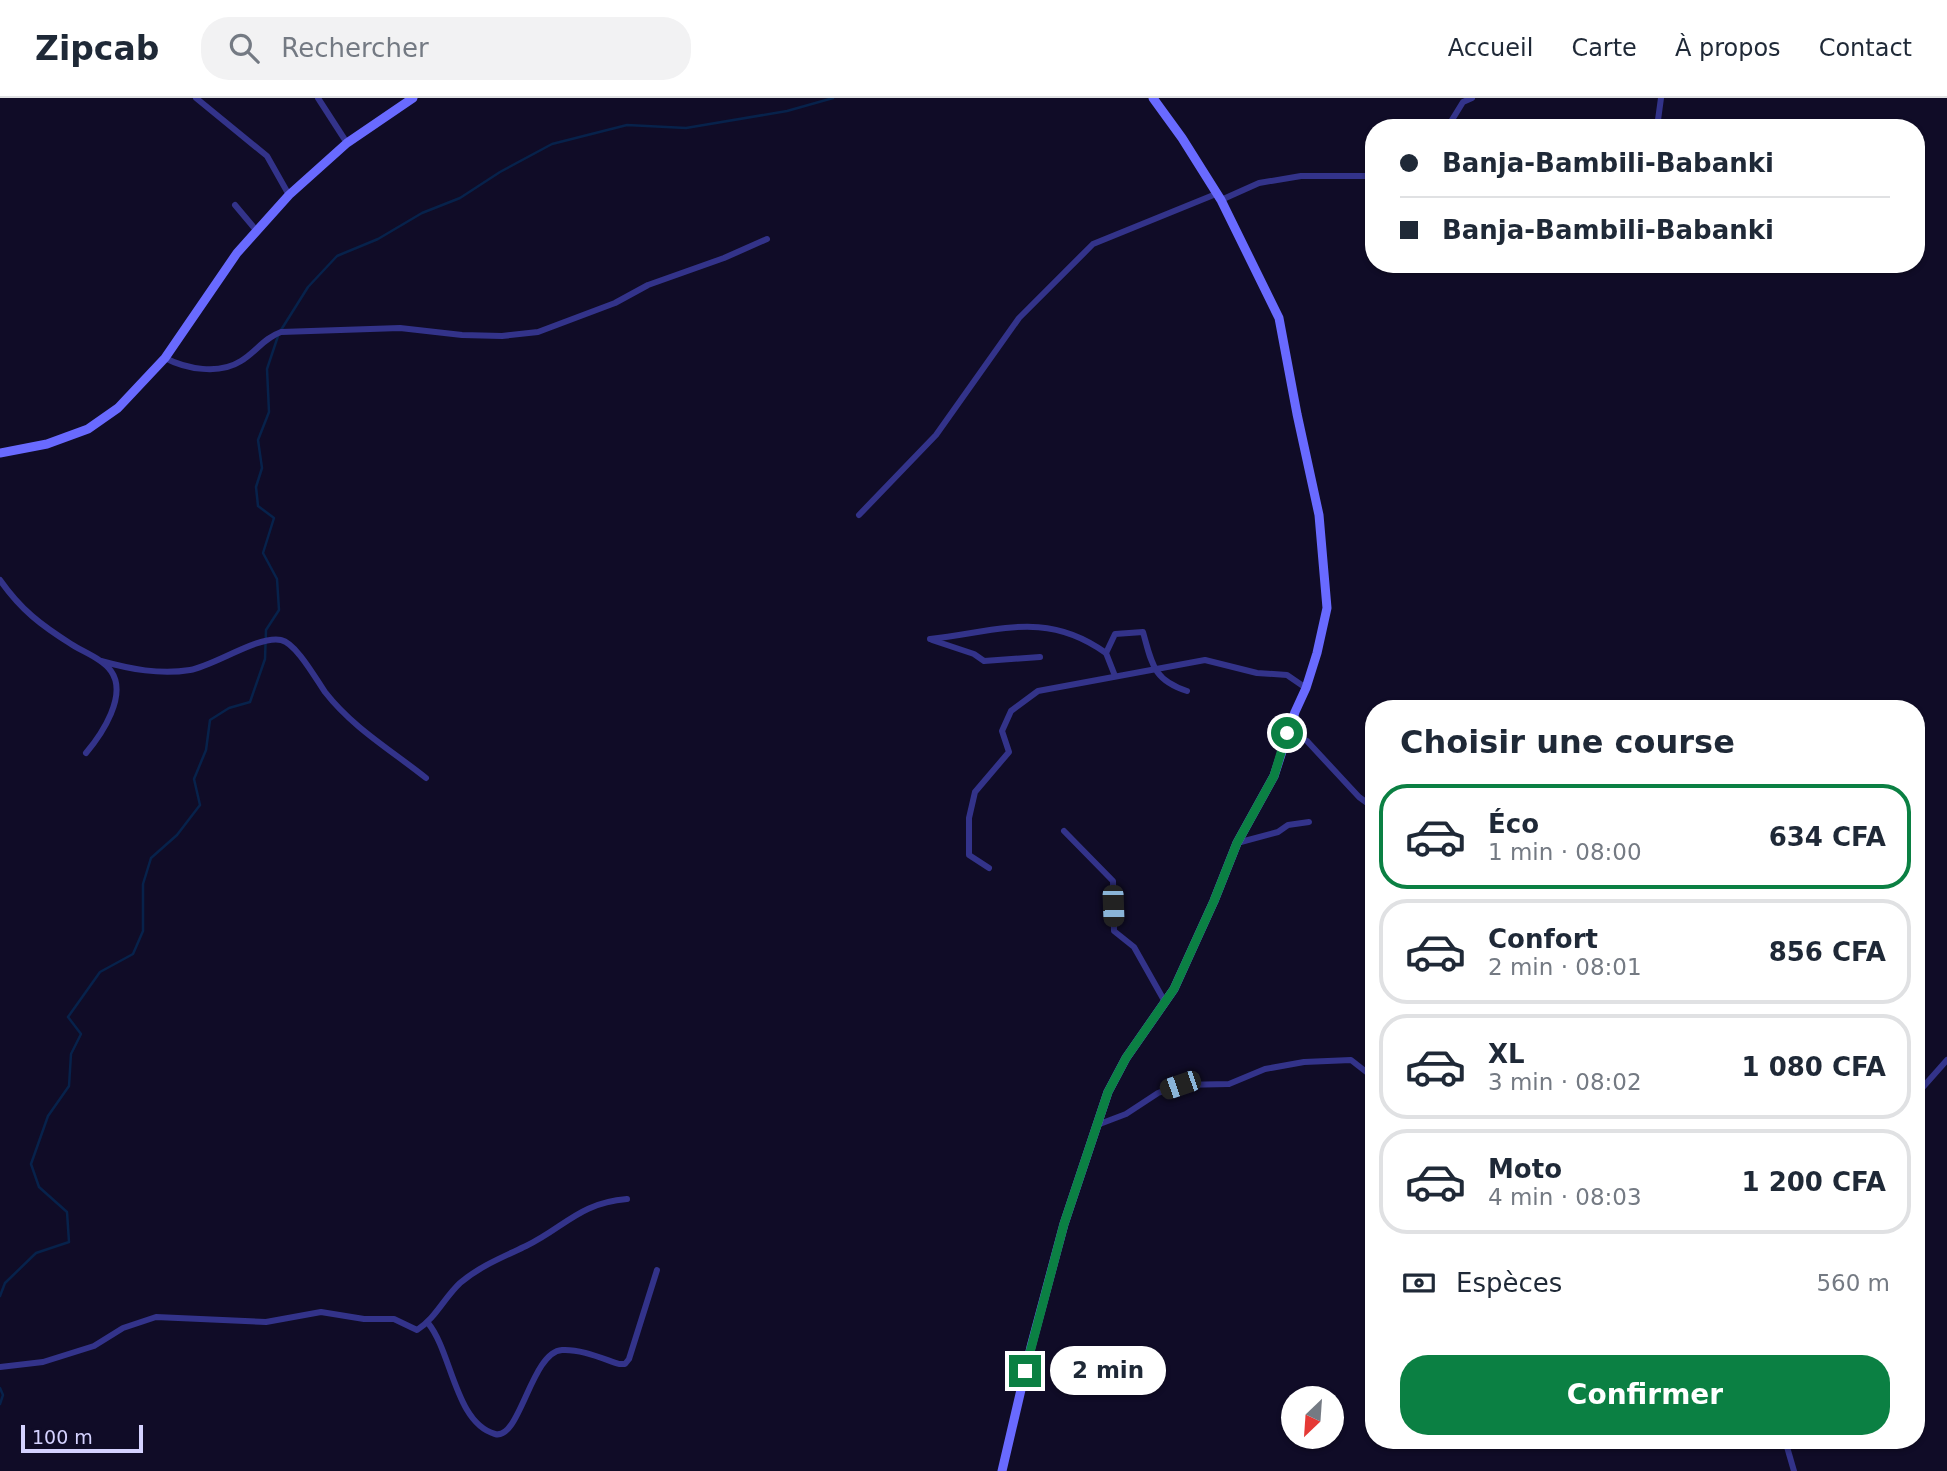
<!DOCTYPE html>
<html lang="fr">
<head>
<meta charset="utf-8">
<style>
  :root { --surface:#fff; --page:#f2f2f3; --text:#1f2937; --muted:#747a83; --line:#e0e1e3; --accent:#0b8043 }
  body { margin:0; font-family:"DejaVu Sans",sans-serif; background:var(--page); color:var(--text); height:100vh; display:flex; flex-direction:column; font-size:26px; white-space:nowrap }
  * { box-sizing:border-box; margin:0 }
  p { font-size:23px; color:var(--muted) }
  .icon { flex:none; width:38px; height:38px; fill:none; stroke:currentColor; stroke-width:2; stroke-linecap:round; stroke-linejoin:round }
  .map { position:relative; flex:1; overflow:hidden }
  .panel { position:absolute; left:1365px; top:602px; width:560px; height:749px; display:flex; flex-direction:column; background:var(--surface); border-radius:28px; box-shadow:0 2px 5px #0004 }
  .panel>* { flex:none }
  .hud { position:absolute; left:1365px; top:21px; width:560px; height:154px; border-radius:28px; box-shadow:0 2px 5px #0004; display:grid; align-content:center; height:154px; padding:0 35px; background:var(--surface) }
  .needle { width:46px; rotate:205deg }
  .tools { position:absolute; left:1281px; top:1288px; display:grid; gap:14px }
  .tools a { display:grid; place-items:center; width:63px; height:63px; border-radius:50%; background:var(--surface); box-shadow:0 2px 5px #0004; font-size:35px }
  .scale { position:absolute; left:21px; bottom:18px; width:122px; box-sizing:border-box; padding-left:7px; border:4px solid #d5d2ff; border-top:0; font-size:19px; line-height:24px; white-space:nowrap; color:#d5d2ff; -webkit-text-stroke:5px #100c27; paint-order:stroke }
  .end { position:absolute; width:32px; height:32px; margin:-16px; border:9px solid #0b8043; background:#fff; box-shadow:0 0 0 4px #fff }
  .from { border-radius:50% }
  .bubble { position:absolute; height:49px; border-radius:24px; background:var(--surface); box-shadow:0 2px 5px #0004; font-size:23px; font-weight:700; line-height:49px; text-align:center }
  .car { position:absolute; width:21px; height:42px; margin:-21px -10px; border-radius:9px; box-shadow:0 0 5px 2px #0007; background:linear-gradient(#222 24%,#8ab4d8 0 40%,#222 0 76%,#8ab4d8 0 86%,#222 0) }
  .hud b { display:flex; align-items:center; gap:24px; height:66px; font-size:26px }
  .hud b+b { border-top:2px solid var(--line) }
  .hud i { width:18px; height:18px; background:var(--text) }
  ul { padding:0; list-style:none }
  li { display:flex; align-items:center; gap:21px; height:105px; margin:0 14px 10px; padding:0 21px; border:4px solid var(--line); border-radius:28px }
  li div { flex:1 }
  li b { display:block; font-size:26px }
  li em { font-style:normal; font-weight:700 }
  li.active { border-color:var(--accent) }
  li>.icon { width:63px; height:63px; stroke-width:1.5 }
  h2 { padding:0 35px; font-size:32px; line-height:84px }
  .pay { display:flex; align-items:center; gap:18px; height:77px; padding:0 35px; font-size:26px }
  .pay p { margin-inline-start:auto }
  .action { display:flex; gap:14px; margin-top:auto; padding:14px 35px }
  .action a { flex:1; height:80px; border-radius:28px; background:var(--accent); color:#fff; font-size:28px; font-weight:700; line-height:80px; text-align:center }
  header { display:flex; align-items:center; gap:42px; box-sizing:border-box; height:98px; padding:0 35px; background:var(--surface); border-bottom:2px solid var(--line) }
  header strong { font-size:33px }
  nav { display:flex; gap:38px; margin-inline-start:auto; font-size:24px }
  .search { width:490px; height:63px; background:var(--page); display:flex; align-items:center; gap:18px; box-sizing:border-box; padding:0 24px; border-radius:28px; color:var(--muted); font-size:26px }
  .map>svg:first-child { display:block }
</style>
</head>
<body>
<header>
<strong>Zipcab</strong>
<div class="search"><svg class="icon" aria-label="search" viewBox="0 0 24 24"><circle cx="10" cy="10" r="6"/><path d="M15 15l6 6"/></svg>Rechercher</div>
<nav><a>Accueil</a><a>Carte</a><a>À propos</a><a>Contact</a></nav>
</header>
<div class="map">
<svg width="1947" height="1373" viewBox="0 0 1947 1373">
  <rect width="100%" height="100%" fill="#100c27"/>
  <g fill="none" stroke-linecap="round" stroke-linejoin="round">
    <!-- stream -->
    <g stroke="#07224b" stroke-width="2.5">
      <polyline points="281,232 308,189 337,158 378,141 422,115 460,100 500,74 552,46 627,27 686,30 787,13 833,0"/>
      <polyline points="0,1198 5,1185 36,1155 69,1144 67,1114 39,1089 31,1066 48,1018 69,988 71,956 81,936 68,919 100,874 133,856 143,833 143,786 151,760 177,737 200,707 194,681 206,652 210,622 229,610 250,604 265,561 266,532 279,512 277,481 263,455 274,420 258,408 256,389 262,370 258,342 269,314 267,271 278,238"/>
      <polyline points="0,1290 3,1297 0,1306"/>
    </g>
    <!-- street -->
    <g stroke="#33338a" stroke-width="6">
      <polyline points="196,0 267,58 289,97"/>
      <polyline points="318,0 347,45"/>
      <polyline points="1658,22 1661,0"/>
      <polyline points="1447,30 1463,4 1472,0"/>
      <polyline points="1221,102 1259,85 1301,78 1374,78"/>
      <polyline points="235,107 256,132"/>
      <path d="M165 260C186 271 219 277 241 263 256 254 264 240 281 234L400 230 462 237 502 238 538 234 615 205 648 187 724 160 767 141"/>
      <polyline points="859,417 936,337 1019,220 1093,146 1216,96"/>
      <path d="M0 482C21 512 41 527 71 546 83 554 103 561 111 573 128 597 102 636 86 655"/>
      <path d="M930 541C997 534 1045 511 1106 555"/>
      <polyline points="932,542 974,556 984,563 1040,559"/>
      <path d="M101 563C130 571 160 577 190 572 214 568 259 537 281 542 296 545 316 581 325 594 353 630 391 652 426 680"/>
      <path d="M1115 578 1106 555 1115 536 1143 534C1152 566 1153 582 1187 593"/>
      <polyline points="1287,635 1307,643 1359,699 1374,710"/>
      <polyline points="1064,733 1113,783 1114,833 1134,849 1165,904"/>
      <polyline points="1237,745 1278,734 1288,727 1309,724"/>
      <polyline points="989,770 969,757 969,720 975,694 1009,654 1002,633 1011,613 1038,593 1205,562 1257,575 1287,577 1306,590"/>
      <polyline points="1916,997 1947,962"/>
      <polyline points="1097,1027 1126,1016 1158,995 1180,987 1229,986 1265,971 1304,964 1351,962 1374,980"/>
      <path d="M428 1225C452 1254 455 1325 495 1336 520 1343 531 1254 562 1252 581 1251 601 1260 619 1266H625L629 1261 657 1172"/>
      <path d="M0 1269 43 1264 94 1248 123 1230 156 1219 266 1224 321 1214 364 1221H394L417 1232C435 1221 444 1200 460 1185 480 1168 503 1159 526 1148 565 1129 579 1105 627 1101"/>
      <polyline points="1785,1342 1794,1373"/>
    </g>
    <!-- secondary -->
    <g stroke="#696aff" stroke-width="9">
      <polyline points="0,355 47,346 88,331 118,310 165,260 237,155 289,97 347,45 413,0"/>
      <polyline points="1002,1373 1031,1249 1064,1126 1108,994 1126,960 1174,891 1214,803 1237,745 1274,678 1295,614 1306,590 1317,555 1327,510 1319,417 1297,316 1279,220 1221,102 1182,40 1153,0"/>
    </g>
  </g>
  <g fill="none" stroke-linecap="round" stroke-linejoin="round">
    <!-- route -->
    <polyline stroke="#0b8043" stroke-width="9" points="1025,1273 1064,1126 1108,994 1126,960 1174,891 1214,803 1237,745 1274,678 1287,635"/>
  </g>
</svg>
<div class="tools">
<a><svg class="needle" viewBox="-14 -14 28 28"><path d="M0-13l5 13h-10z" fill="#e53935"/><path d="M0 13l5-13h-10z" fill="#747a83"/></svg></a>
</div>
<div class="scale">100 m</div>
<i class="end from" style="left:1287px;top:635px"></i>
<i class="end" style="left:1025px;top:1273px"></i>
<div class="bubble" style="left:1050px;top:1248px;width:116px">2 min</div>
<i class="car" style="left:1113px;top:808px;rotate:178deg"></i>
<i class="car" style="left:1180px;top:987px;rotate:251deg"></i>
<div class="hud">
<b><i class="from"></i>Banja-Bambili-Babanki</b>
<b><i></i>Banja-Bambili-Babanki</b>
</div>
<section class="panel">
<h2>Choisir une course</h2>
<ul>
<li class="active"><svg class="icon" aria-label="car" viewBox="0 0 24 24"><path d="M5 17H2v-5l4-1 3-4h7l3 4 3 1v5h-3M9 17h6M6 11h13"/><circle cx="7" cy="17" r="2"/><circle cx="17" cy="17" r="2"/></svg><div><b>Éco</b><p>1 min · 08:00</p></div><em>634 CFA</em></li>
<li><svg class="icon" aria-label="car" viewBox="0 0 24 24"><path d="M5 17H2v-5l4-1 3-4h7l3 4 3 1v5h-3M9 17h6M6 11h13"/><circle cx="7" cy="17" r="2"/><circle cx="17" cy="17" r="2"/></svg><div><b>Confort</b><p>2 min · 08:01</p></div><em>856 CFA</em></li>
<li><svg class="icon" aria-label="car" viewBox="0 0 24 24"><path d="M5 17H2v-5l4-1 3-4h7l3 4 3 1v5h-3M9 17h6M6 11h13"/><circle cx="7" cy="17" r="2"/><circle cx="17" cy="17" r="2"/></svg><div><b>XL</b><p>3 min · 08:02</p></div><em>1 080 CFA</em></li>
<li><svg class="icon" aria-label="car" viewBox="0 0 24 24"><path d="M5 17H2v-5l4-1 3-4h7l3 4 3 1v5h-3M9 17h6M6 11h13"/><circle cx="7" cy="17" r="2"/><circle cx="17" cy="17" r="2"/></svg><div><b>Moto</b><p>4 min · 08:03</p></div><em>1 200 CFA</em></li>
</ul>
<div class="pay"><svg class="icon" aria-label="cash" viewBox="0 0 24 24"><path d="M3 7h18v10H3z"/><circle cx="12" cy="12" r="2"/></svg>Espèces<p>560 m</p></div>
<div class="action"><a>Confirmer</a></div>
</section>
</div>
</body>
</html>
